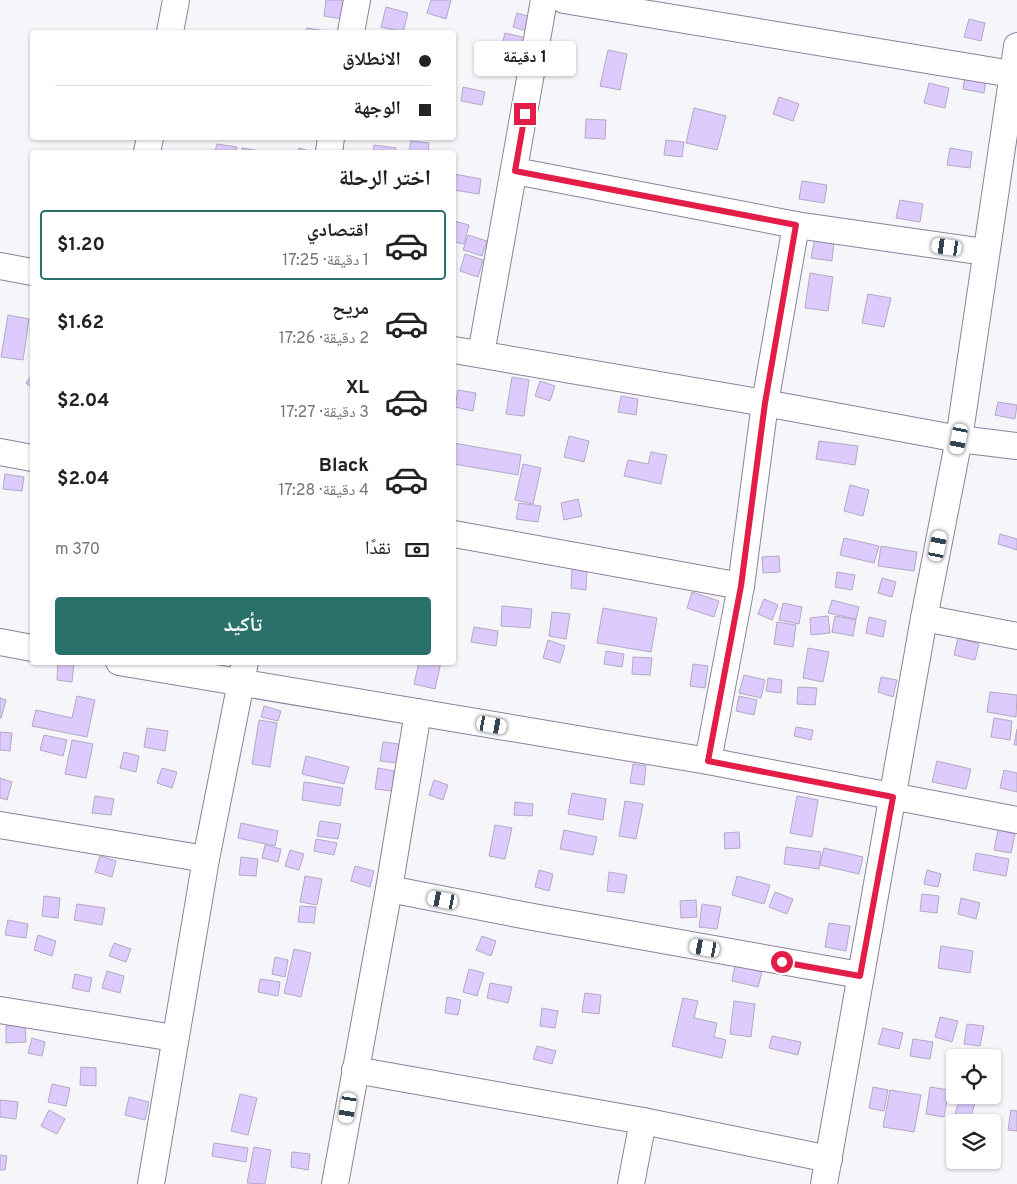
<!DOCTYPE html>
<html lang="ar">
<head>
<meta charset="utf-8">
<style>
  :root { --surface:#fff; --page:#f6f6f6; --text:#222; --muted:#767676; --line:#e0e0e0; --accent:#29716a }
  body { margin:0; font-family:Overpass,"Noto Naskh Arabic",sans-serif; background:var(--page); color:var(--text); direction:rtl; height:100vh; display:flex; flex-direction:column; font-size:19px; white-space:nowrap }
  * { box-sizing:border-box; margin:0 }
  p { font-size:16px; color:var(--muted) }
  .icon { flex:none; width:28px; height:28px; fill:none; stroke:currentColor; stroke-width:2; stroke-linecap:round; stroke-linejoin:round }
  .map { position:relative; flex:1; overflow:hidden; direction:ltr }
  .side { position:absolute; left:30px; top:150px; width:426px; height:515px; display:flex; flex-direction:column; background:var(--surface); border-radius:5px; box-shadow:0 1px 4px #0004; direction:rtl }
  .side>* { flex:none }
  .hud { position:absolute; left:30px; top:30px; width:426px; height:110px; border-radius:5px; box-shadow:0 1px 4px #0004; direction:rtl; display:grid; align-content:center; height:110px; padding:0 25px; background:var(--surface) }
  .tools { position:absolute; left:946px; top:1049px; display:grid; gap:10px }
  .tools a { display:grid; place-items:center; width:55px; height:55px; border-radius:5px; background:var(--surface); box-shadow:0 1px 4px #0004; font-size:25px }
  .end { position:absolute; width:22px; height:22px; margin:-11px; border:6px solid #e11d48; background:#fff; box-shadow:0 0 0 2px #fff }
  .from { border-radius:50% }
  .bubble { position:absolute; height:35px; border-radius:5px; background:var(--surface); box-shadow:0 1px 4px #0004; font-size:16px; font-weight:700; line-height:35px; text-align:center; direction:rtl }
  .car { position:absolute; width:15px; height:30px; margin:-15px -8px; border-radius:6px; box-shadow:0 0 4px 1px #0007; background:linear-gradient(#fff 24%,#345 0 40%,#fff 0 76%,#345 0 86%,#fff 0) }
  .hud b { display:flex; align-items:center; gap:18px; height:48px; font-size:19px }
  .hud b+b { border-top:1px solid var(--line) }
  .hud i { width:12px; height:12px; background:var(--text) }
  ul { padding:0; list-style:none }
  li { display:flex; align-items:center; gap:15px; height:70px; margin:0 10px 8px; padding:0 15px; border:2px solid transparent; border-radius:5px }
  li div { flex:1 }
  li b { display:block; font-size:19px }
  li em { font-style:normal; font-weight:700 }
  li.active { border-color:var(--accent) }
  li>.icon { width:45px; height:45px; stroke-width:1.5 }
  h2 { padding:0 25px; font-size:22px; line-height:60px }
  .pay { display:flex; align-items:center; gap:12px; height:55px; padding:0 25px; font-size:19px }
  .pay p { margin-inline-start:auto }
  .button { display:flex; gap:10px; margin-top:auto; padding:10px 25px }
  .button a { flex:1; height:58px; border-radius:5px; background:var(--accent); color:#fff; font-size:20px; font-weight:700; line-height:58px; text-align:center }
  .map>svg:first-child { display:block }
</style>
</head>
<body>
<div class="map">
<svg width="1017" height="1184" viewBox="0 0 1017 1184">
  <rect width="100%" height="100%" fill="#f6f5fa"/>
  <!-- building -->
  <g fill="#dccbfc" stroke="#b2a9c4">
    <polygon points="326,0 344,0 342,19 324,16"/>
    <polygon points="431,0 451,0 446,19 427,13"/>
    <polygon points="386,7 408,13 403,32 381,27"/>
    <polygon points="517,13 531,17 527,31 513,27"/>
    <polygon points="969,19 985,23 981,41 964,37"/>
    <polygon points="307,28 332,32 306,32"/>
    <polygon points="505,33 527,38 524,53 501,49"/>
    <polygon points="608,50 627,54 620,90 600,86"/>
    <polygon points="965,76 986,79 984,93 963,89"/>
    <polygon points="929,83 949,88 945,108 924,103"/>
    <polygon points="463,87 485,92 482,105 461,101"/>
    <polygon points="779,97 799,104 793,121 773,114"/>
    <polygon points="694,108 726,116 717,150 686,143"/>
    <polygon points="586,119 606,120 605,139 585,138"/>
    <polygon points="666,140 684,142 682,157 664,155"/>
    <polygon points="411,141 429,143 428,152 409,152"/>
    <polygon points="217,144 237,147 236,152 215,152"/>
    <polygon points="374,145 396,148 395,152 373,152"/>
    <polygon points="242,148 265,152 242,152"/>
    <polygon points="299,148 313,152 298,152"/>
    <polygon points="950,148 972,152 970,168 947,165"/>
    <polygon points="454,174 481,179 479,194 454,190"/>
    <polygon points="802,181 827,185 824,203 799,199"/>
    <polygon points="900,200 923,204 920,222 896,218"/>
    <polygon points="454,221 469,225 464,244 454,242"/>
    <polygon points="468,235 487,241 482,256 463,250"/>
    <polygon points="815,238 834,241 832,261 811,258"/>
    <polygon points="465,254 483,260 478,277 460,271"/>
    <polygon points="810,273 833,277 828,311 805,308"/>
    <polygon points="868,294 891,298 884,327 862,323"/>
    <polygon points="8,315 29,319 23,360 1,357"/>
    <polygon points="32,374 32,388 26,383"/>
    <polygon points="512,377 529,380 524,416 506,414"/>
    <polygon points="540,381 555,386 550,401 535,396"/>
    <polygon points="458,390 476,393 473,411 455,407"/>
    <polygon points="621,396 638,399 636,415 618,412"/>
    <polygon points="998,402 1017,405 1015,419 995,415"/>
    <polygon points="569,436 589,441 584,462 564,457"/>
    <polygon points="819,441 858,446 855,465 816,459"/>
    <polygon points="454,443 521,455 518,475 454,464"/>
    <polygon points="651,452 667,455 661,484 624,476 628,460 648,464"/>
    <polygon points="523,464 541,468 533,504 515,500"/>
    <polygon points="5,474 24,477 22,491 3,489"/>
    <polygon points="850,485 869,490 863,516 844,511"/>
    <polygon points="578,499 582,516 564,520 561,503"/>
    <polygon points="519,503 541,506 538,522 516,519"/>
    <polygon points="1000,534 1017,539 1017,550 998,544"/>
    <polygon points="844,538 879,546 874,563 840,555"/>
    <polygon points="881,546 917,552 914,571 878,566"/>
    <polygon points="779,556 780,572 763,573 762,557"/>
    <polygon points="572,569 587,570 586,590 571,588"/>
    <polygon points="837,572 855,575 852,590 835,587"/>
    <polygon points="882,578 896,582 892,597 878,593"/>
    <polygon points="692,592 719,601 714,617 687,608"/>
    <polygon points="764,599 778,605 772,620 758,614"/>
    <polygon points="832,600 859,607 856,619 828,613"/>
    <polygon points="783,603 802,607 799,624 779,620"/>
    <polygon points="502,606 532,609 530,628 501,626"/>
    <polygon points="603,608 657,618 651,652 597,643"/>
    <polygon points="552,612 570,614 566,639 549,636"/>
    <polygon points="828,616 830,633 811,635 810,618"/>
    <polygon points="835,616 856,620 853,636 832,632"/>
    <polygon points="869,617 886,621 883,637 866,633"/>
    <polygon points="777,622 796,625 793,647 774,644"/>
    <polygon points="474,627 498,631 496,646 471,642"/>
    <polygon points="958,638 979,644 975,660 954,655"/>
    <polygon points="548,640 565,646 560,663 543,658"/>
    <polygon points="808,648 829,652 823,682 803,678"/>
    <polygon points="606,651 624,654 622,667 604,664"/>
    <polygon points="633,657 652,658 650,675 632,674"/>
    <polygon points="58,662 74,664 72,682 57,680"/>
    <polygon points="419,662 441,662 435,689 414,684"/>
    <polygon points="693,664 708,666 705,688 690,686"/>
    <polygon points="744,675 765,680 761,698 739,693"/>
    <polygon points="881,677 897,680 893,697 878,692"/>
    <polygon points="768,678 782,680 781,693 766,691"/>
    <polygon points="798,687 817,688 815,705 797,704"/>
    <polygon points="990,692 1017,695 1016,717 987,712"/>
    <polygon points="77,696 95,700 87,737 32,726 36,710 72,718"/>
    <polygon points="739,696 757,700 754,715 736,711"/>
    <polygon points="0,698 6,700 1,718 0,718"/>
    <polygon points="264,706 281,711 278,721 261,717"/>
    <polygon points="994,718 1012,721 1010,740 991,737"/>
    <polygon points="259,720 277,723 270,767 252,764"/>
    <polygon points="796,727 813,730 811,740 794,736"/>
    <polygon points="147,728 168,731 165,751 144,747"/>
    <polygon points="1017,729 1017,745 1014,745"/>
    <polygon points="0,732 12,733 10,751 0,750"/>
    <polygon points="44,735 67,740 63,756 40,750"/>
    <polygon points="72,740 93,744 86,778 65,774"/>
    <polygon points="383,742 399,744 397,763 380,761"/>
    <polygon points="124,752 139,756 136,772 120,768"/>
    <polygon points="306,756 349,767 344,784 302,774"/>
    <polygon points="937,761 971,769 966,789 932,782"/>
    <polygon points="633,764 646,766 644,785 630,783"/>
    <polygon points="162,768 177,772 172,788 157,783"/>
    <polygon points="378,768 394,771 392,791 375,789"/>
    <polygon points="1004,770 1017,773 1017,792 1000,788"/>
    <polygon points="0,778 12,782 7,800 0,798"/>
    <polygon points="434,780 448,785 443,800 429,795"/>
    <polygon points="304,782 343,788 340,806 302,800"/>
    <polygon points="572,793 606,799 603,820 568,814"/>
    <polygon points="95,796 114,799 111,815 92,813"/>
    <polygon points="797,796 818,800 812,837 790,833"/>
    <polygon points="625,801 643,804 636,839 619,836"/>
    <polygon points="515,802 533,804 532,816 514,815"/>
    <polygon points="320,821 341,824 338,839 317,836"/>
    <polygon points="241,823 278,831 275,846 238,838"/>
    <polygon points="495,825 512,828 505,859 489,856"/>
    <polygon points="564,830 597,837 593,855 560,849"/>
    <polygon points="998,830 1015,834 1011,853 994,850"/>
    <polygon points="739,832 740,848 725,849 724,833"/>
    <polygon points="316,839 337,843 334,855 314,851"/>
    <polygon points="265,845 281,849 278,862 262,858"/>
    <polygon points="786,847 821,852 819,869 784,864"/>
    <polygon points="824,848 863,857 859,874 820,865"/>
    <polygon points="290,850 304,854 299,870 285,866"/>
    <polygon points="976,853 1009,859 1006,876 973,870"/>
    <polygon points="100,856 116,861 112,877 95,872"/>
    <polygon points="241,857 258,859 256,876 239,875"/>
    <polygon points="355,866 374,871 370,887 351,881"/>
    <polygon points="539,870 553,874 549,891 535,887"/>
    <polygon points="927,870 941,874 938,887 924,884"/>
    <polygon points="609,872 627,875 624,893 607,891"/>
    <polygon points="305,876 322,879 317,905 300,902"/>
    <polygon points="737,876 770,885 764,904 732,895"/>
    <polygon points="775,892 793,899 787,914 769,907"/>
    <polygon points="922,894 939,896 937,913 920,911"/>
    <polygon points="44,896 60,898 58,918 42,916"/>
    <polygon points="961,898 980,903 976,919 958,914"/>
    <polygon points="696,900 697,917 681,918 680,901"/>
    <polygon points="77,904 105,908 102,925 74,920"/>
    <polygon points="702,904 721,907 717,929 699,927"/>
    <polygon points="300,906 316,907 314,923 298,922"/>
    <polygon points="8,920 28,924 26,938 5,935"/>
    <polygon points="829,923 850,926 846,951 825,947"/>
    <polygon points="38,935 56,941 52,956 34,950"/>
    <polygon points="482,936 496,941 491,956 476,950"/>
    <polygon points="114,943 131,949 126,962 109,956"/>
    <polygon points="941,946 973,951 970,973 938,968"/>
    <polygon points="294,949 311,953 301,997 284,993"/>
    <polygon points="275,957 288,960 285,977 272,974"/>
    <polygon points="735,965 762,972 758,987 732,981"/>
    <polygon points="469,969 484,973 477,996 463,992"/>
    <polygon points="107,971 124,976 120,993 102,988"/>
    <polygon points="75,974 92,978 89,992 72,988"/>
    <polygon points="260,979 280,982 278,996 258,992"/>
    <polygon points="490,983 512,987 508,1003 487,998"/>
    <polygon points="585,993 601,995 599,1014 582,1012"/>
    <polygon points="447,997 461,1000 458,1015 445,1013"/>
    <polygon points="683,998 698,1001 694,1018 717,1023 714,1037 726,1040 722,1058 672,1046"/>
    <polygon points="734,1001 755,1004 751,1037 730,1034"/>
    <polygon points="542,1008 558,1011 555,1028 540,1026"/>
    <polygon points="940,1017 958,1021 952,1042 935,1037"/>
    <polygon points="967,1024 984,1026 980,1046 964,1044"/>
    <polygon points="25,1025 26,1042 6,1043 6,1026"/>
    <polygon points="883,1028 903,1033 899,1049 878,1044"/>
    <polygon points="772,1036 801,1042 798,1055 769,1048"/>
    <polygon points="32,1038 45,1042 42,1056 28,1053"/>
    <polygon points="913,1039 933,1042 930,1059 910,1056"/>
    <polygon points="537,1046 556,1051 552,1064 533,1059"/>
    <polygon points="81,1067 96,1068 96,1086 80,1085"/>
    <polygon points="52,1084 70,1088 66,1106 48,1102"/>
    <polygon points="873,1087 888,1090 884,1111 869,1108"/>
    <polygon points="930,1087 949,1090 944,1117 926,1114"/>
    <polygon points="890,1090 921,1095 914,1132 883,1127"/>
    <polygon points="240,1094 257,1098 248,1135 231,1131"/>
    <polygon points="129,1097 149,1102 145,1120 125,1115"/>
    <polygon points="960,1098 975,1103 970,1119 955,1114"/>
    <polygon points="0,1100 18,1102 16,1119 0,1117"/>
    <polygon points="49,1110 65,1119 57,1134 41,1126"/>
    <polygon points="1011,1110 1017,1111 1017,1131 1008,1130"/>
    <polygon points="214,1143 248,1148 246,1162 212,1156"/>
    <polygon points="254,1147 271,1150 265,1184 247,1183"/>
    <polygon points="292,1152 310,1154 308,1170 291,1167"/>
    <polygon points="0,1155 7,1156 5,1170 0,1170"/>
  </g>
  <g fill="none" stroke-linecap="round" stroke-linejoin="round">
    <defs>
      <g id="street">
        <polyline points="564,0 1012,74"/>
        <polyline points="170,32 176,0"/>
        <polyline points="351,32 357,0"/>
        <polyline points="147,152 150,138"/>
        <polyline points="329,152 331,138"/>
        <polyline points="515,171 796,225 985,252"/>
        <polyline points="0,266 32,272"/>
        <polyline points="454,350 765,403 959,439 1017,446"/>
        <polyline points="481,354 544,0"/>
        <polyline points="0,452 32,458"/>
        <polyline points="454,534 741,586"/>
        <polyline points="924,618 1017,636"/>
        <polyline points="0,642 32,648"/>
        <polyline points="119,662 708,761 1017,820"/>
        <polyline points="708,761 741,586 765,403 796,225"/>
        <polyline points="0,825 206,859"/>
        <polyline points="389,889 533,917 860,975"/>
        <polyline points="0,1010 174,1038"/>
        <polyline points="355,1070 643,1121 829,1159"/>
        <polyline points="151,1184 206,859 245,662"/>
        <polyline points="335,1184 389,889 418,712"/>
        <polyline points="631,1184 643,1121"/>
        <polyline points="824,1184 924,618 959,439 1017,46"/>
      </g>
    </defs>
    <!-- street casing -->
    <use href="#street" stroke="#8b829c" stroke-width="28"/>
    <!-- street -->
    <use href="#street" stroke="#fff" stroke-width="26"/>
  </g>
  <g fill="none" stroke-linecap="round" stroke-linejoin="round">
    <!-- route -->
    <polyline stroke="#e11d48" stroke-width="6" points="525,114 515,171 796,225 765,403 741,586 708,761 893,797 860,976 782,962"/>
  </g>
</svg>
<div class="tools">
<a><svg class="icon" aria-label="locate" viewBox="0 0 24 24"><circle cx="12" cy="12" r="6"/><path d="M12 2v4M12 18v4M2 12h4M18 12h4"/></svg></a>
<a><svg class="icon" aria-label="layers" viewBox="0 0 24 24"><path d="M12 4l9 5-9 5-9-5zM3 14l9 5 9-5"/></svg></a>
</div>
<i class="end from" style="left:782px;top:962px"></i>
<i class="end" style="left:525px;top:114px"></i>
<div class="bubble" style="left:474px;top:41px;width:102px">1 دقيقة</div>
<i class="car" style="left:947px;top:247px;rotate:278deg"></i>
<i class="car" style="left:959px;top:439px;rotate:191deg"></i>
<i class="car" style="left:938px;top:546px;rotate:11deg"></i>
<i class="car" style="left:492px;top:725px;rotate:100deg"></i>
<i class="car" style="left:443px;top:900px;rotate:281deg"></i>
<i class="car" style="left:705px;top:948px;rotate:280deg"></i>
<i class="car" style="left:348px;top:1108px;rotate:190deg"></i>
<div class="hud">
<b><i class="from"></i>الانطلاق</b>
<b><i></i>الوجهة</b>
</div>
<section class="side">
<h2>اختر الرحلة</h2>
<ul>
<li class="active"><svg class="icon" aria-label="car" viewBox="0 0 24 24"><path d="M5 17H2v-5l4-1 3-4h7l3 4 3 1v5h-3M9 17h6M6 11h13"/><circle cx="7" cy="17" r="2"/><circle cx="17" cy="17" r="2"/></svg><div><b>اقتصادي</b><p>1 دقيقة · 17:25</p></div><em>$1.20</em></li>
<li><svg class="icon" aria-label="car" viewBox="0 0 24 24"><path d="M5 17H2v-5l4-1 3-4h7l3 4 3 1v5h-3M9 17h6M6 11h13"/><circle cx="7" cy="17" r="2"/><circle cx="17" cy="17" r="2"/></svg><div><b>مريح</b><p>2 دقيقة · 17:26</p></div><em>$1.62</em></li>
<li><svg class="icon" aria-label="car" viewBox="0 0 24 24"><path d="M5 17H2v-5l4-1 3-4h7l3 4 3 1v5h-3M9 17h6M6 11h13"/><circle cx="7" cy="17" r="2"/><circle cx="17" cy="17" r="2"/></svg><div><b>XL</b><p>3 دقيقة · 17:27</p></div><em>$2.04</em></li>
<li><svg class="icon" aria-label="car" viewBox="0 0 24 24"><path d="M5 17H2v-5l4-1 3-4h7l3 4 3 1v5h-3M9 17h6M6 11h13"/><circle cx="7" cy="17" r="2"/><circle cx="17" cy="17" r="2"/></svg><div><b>Black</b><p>4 دقيقة · 17:28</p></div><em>$2.04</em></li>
</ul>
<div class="pay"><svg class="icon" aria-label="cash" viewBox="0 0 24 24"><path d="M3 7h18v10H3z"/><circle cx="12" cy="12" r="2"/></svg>نقدًا<p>370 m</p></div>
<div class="button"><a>تأكيد</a></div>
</section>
</div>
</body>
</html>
